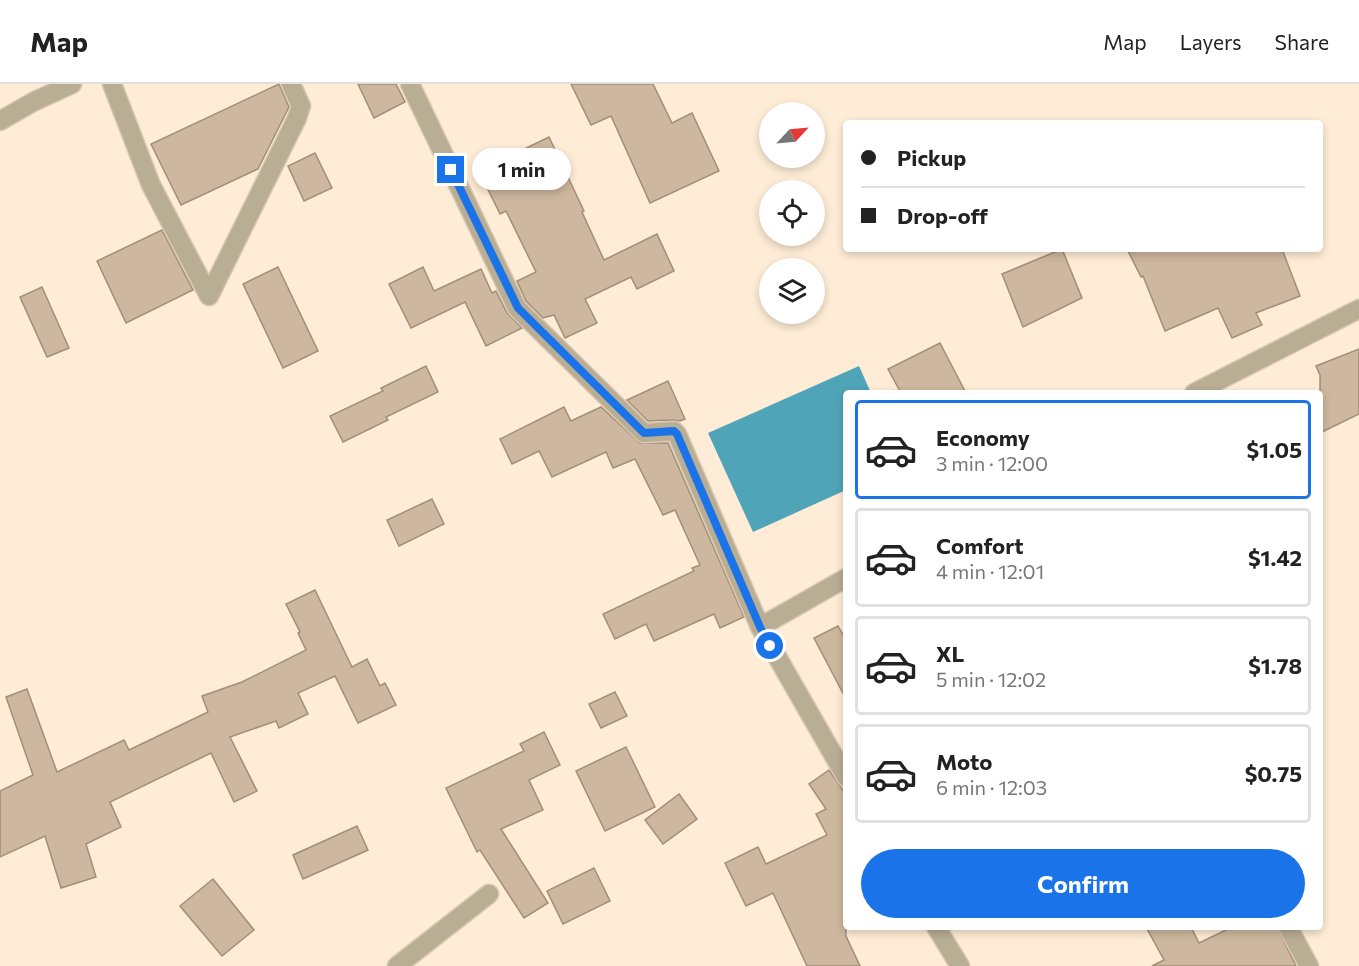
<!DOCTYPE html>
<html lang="en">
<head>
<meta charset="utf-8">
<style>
  :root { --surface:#fff; --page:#f6f6f6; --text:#222; --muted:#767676; --line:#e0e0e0; --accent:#1a73e8 }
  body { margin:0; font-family:Commissioner,sans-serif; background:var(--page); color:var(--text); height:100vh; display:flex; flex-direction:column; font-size:22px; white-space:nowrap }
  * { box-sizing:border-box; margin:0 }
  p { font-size:20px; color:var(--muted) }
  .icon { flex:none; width:33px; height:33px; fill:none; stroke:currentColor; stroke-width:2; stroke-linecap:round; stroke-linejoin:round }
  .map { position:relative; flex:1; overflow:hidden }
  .drawer { position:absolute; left:843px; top:306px; width:480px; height:540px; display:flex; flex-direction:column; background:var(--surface); border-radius:6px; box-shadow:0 3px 9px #0003 }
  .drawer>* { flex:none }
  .guide { position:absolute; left:843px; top:36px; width:480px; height:132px; border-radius:6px; box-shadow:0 3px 9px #0003; display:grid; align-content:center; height:132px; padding:0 18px; background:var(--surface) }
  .needle { width:39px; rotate:64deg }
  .fabs { position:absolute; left:759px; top:18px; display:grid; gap:12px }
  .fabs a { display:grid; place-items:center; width:66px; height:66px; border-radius:50%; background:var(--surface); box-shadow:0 3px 9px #0003; font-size:30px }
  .end { position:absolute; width:27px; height:27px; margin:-14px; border:8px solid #1a73e8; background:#fff; box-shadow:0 0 0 3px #fff }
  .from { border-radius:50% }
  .bubble { position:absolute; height:42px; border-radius:21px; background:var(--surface); box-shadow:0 3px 9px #0003; font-size:20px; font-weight:700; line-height:42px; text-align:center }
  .guide b { display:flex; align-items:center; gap:21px; height:57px; font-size:22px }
  .guide b+b { border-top:2px solid var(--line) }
  .guide i { width:15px; height:15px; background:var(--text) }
  ul { padding:10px 0 0; list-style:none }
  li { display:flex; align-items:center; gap:18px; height:99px; margin:0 12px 9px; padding:0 6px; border:3px solid var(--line); border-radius:6px }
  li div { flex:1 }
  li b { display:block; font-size:22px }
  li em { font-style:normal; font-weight:700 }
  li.active { border-color:var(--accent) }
  li>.icon { width:54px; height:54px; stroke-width:1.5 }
  .button { display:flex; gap:12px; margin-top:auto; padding:12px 18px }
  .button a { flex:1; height:69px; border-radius:36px; background:var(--accent); color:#fff; font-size:24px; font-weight:700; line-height:69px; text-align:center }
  header { display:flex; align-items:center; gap:36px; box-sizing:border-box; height:84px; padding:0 30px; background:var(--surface); border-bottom:2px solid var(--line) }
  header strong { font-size:28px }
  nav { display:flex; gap:33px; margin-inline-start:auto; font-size:21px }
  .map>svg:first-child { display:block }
</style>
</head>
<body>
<header>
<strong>Map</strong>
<nav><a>Map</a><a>Layers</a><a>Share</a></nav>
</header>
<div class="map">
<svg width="1359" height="882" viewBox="0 0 1359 882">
  <rect width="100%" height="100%" fill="#feecd6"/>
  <!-- water -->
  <polygon fill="#50a4b8" points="859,282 871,309 846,309 846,406 753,448 708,349"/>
  <!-- building -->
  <g fill="#cdb79e" stroke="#a38e76" stroke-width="1.5">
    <polygon points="279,0 289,23 258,85 181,121 151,60"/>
    <polygon points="358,0 396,0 405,18 374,34"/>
    <polygon points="571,0 653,0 672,39 692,29 719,87 650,119 611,32 591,41"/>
    <polygon points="549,53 584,127 582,128 604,176 657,150 674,187 637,205 631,193 585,215 597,239 565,254 554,231 543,234 526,217 517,197 536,188 506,127 500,130 479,87"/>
    <polygon points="315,69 332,104 304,117 288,82"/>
    <polygon points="162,146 193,206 126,239 97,177"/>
    <polygon points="1062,165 1082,214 1023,243 1002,190"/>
    <polygon points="1127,165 1282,165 1300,212 1256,229 1262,241 1232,254 1218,224 1165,247 1143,192 1141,193"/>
    <polygon points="278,183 318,267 283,284 243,200"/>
    <polygon points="423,183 434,207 481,185 492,209 496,207 507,229 522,244 486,262 465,218 411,244 389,200"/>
    <polygon points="42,203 69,264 47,273 20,213"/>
    <polygon points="940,259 966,309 901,309 888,285"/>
    <polygon points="1359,265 1359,330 1320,349 1320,291 1316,282"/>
    <polygon points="426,282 438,308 386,333 388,336 343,358 330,332 383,307 381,304"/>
    <polygon points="668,297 685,335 680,337 673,336 648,337 627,316"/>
    <polygon points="564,323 571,337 601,323 640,359 668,359 744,533 720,544 714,530 654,557 646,540 615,555 603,530 694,487 692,484 700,481 675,426 663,431 635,375 613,384 606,368 552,393 539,367 512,380 500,355"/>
    <polygon points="432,415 444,440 399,462 387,436"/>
    <polygon points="315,506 352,583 367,575 380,602 385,599 396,621 358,639 335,592 298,609 308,630 279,644 276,637 230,653 257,707 234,718 211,669 110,718 121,743 86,760 96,793 61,804 45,752 0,773 0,707 33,691 6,613 27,605 57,688 124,656 129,666 208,628 202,612 242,598 306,566 298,549 300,548 286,520"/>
    <polygon points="838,542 846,556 846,615 814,554"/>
    <polygon points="615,608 627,632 601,644 589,620"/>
    <polygon points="544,648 560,681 529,696 543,726 501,745 548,819 524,834 480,766 477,768 446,704 524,667 520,660"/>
    <polygon points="626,663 655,723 605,747 576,687"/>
    <polygon points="829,686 846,711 846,852 860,882 807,882 773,809 746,822 725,779 758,763 766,780 827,751 816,730 826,725 809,700"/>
    <polygon points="679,710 697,735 663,760 645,736"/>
    <polygon points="357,742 368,766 303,795 293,771"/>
    <polygon points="594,784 610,817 563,840 547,807"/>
    <polygon points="213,795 254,846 222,872 180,822"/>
    <polygon points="1146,843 1191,843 1199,859 1232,843 1277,843 1296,882 1152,882 1164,876"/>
  </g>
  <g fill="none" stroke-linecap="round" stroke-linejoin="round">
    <defs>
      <g id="minor">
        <polyline points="112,0 151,101 209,212 297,34 301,22 291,0"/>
        <polyline points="410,0 517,224 644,349 674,347 677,350 760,543 846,693"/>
        <polyline points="0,37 33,18 72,0"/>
        <polyline points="1194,309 1359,225"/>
        <polyline points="760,543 846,494"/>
        <polyline points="936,843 960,882"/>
        <polyline points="1288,843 1309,882"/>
        <polyline points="397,882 489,810"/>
      </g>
    </defs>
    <!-- minor casing -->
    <use href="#minor" stroke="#d8c8b4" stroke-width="21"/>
    <!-- minor -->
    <use href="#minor" stroke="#b9ad93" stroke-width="18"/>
  </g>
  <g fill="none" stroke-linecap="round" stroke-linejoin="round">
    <!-- route -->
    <polyline stroke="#1a73e8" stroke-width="8" points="451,86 518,224 644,349 674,347 677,350 760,543 770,562"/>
  </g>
</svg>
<div class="fabs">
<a><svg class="needle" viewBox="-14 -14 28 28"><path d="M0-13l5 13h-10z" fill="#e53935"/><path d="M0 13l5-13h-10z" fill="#767676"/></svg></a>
<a><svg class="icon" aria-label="locate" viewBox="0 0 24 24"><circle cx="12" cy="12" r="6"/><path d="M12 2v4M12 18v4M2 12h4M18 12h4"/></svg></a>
<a><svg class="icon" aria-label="layers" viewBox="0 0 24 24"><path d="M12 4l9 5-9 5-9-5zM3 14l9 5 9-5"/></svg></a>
</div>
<i class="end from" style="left:770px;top:562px"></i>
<i class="end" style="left:451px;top:86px"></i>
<div class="bubble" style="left:472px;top:64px;width:99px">1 min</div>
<div class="guide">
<b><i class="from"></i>Pickup</b>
<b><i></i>Drop-off</b>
</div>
<section class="drawer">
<ul>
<li class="active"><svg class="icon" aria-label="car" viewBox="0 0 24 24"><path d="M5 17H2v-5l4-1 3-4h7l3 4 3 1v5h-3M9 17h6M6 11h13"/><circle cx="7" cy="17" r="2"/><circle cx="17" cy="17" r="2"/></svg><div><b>Economy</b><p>3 min · 12:00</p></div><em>$1.05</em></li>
<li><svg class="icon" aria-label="car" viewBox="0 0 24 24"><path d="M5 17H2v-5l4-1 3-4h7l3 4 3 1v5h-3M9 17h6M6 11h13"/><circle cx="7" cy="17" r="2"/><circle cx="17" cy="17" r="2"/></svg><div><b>Comfort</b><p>4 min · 12:01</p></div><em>$1.42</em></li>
<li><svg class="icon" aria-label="car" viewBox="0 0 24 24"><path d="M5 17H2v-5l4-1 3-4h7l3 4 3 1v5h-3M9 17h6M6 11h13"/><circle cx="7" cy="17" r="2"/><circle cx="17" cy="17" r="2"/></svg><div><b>XL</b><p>5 min · 12:02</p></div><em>$1.78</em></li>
<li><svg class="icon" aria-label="car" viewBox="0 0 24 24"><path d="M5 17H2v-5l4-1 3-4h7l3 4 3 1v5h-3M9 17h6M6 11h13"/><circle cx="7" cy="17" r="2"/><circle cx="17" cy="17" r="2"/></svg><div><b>Moto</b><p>6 min · 12:03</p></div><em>$0.75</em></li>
</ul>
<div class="button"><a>Confirm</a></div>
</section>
</div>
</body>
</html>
